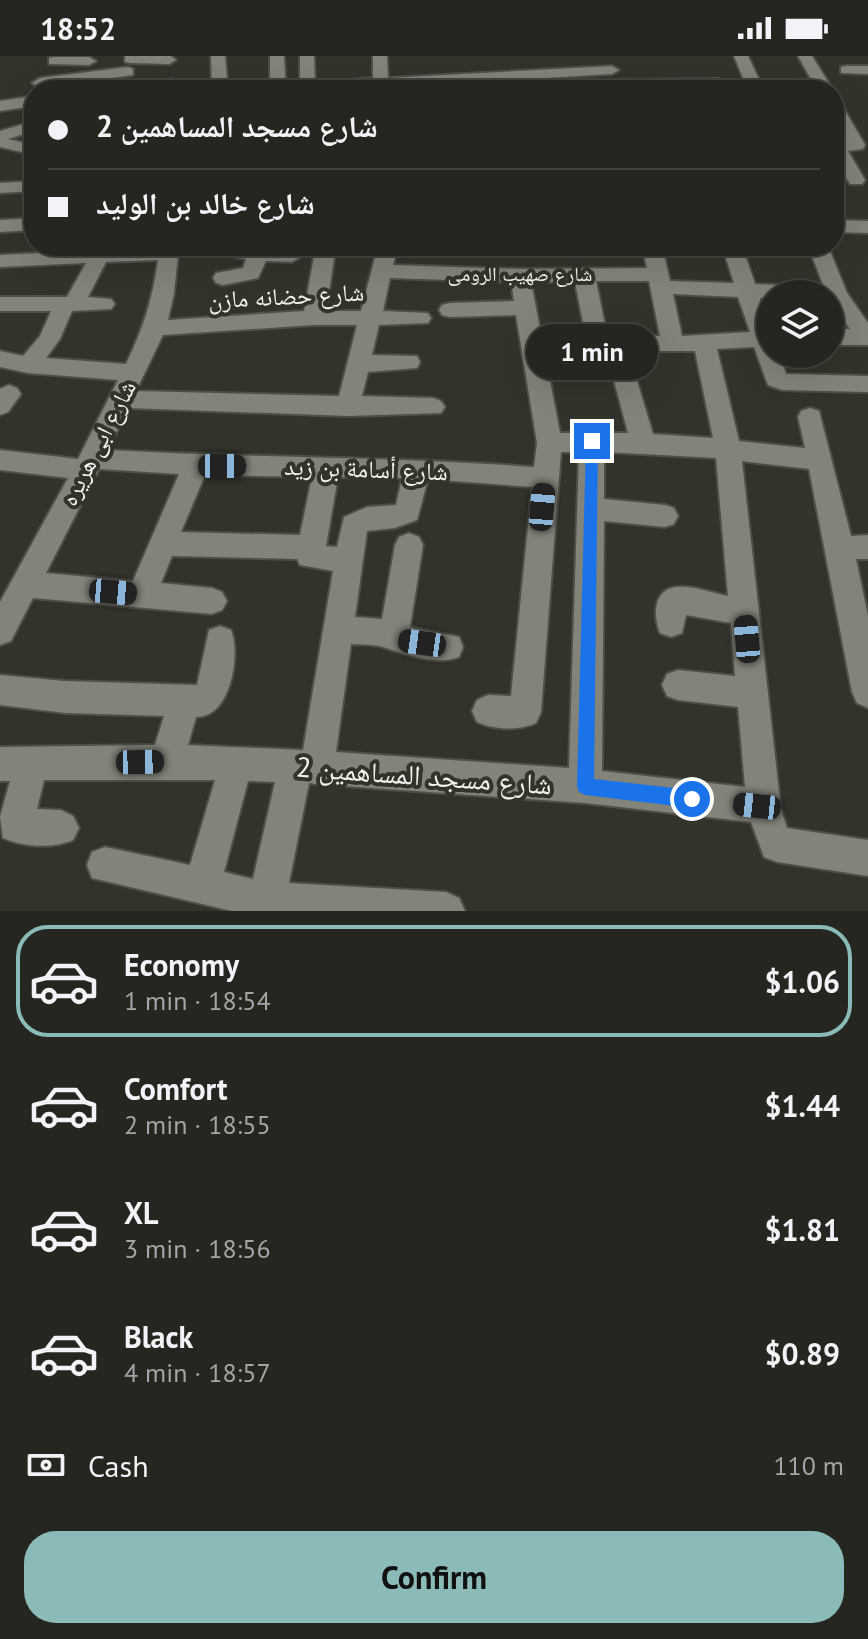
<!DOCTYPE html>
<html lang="en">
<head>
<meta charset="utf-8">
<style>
  :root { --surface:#262620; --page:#2e2e29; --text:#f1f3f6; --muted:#a4a5a5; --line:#42433e; --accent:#8bbbb9 }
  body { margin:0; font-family:"PT Sans","Noto Naskh Arabic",sans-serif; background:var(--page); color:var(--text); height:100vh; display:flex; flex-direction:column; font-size:30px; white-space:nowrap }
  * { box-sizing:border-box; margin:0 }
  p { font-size:26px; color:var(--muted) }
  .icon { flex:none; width:44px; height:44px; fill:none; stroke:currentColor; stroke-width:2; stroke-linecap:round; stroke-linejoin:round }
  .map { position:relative; height:855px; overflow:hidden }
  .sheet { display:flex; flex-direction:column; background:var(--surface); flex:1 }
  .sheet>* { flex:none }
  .banner { position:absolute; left:24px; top:24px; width:820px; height:176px; border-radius:32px; box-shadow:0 8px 32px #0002,0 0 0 2px var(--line); display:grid; align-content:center; height:176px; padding:0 24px; background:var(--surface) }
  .buttons { position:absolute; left:756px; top:224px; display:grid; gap:16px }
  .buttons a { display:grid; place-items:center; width:88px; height:88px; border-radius:50%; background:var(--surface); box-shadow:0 8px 32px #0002,0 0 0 2px var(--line); font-size:40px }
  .end { position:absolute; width:36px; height:36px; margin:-18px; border:10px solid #1a73e8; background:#fff; box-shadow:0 0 0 4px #fff }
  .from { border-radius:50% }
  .bubble { position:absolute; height:56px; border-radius:28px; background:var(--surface); box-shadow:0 8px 32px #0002,0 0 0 2px var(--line); font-size:26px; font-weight:800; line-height:56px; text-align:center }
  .car { position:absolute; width:24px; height:48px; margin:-24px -12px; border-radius:10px; box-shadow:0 0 6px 2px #0007; background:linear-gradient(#222 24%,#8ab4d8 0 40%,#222 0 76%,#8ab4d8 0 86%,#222 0) }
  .banner b { display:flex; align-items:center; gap:28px; height:76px; font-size:30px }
  .banner b+b { border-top:2px solid var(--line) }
  .banner i { width:20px; height:20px; background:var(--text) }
  ul { padding:14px 0 0; list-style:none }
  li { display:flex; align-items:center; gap:24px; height:112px; margin:0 16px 12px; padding:0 8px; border:4px solid transparent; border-radius:32px }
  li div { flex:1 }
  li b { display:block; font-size:30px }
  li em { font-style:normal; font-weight:800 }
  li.on { border-color:var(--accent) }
  li>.icon { width:72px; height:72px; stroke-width:1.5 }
  .pay { display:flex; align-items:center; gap:20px; height:88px; padding:0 24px; font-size:30px }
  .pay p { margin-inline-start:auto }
  .action { display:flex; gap:16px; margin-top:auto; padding:16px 24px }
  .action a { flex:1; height:92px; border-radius:32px; background:var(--accent); color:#111; font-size:32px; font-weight:800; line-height:92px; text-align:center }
  .status { display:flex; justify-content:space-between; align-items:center; height:56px; padding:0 40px; background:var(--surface); direction:ltr }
  .status svg { height:22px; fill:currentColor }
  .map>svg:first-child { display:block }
</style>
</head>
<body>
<div class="status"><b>18:52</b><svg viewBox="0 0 49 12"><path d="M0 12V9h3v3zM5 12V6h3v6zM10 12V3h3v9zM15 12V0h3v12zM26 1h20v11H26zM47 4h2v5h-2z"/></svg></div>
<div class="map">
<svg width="868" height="855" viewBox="0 0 868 855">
  <rect width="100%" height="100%" fill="#32332a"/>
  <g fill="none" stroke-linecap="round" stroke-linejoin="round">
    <defs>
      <g id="minor">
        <polygon points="125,0 171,0 176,4 169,8 130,7 125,6"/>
        <polygon points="211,0 225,0 228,34 212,34"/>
        <polygon points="270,0 284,0 286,34 270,34"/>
        <polygon points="300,0 314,0 315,27 373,22 373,0 387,0 388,22 612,10 619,14 612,18 341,34 287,34 300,29"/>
        <polygon points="734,0 748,0 764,34 748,34"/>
        <polygon points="798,0 812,0 833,34 817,34"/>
        <polygon points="54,1 89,1 96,5 89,9 49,8 49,2"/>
        <polygon points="846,10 868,10 868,18 841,17 841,11"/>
        <polygon points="128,11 133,13 133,19 40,32 32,27 40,22"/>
        <polygon points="171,23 176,25 179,34 163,34 166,25"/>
        <polygon points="719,23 727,28 724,31 616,34 608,29 616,24"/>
        <polygon points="34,40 34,50 0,55 0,45"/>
        <polygon points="834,44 840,46 865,89 863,93 848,95 865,124 862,128 850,128 834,101 834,87 846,85 834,63"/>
        <polygon points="34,65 34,75 8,83 34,89 34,99 0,91 0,75"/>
        <polygon points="34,125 34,135 0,137 0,127"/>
        <polygon points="34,162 34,174 0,176 0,164"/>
        <polygon points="834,164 868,165 868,177 834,176"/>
        <path d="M179 190 174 237 168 264 304 255 316 190H336L326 255H361L378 190H398L393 209 520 213 647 212 642 190H662L670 225 734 227 722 190H742L755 228 824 231 808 190H828L847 237 868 267V289H830V273H850L830 245V238H770V242H760L770 272V298H779L786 318 868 320V336L782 334 768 329 754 291 717 293 739 385 805 392 798 361 801 355 810 352 819 355 851 480 868 479V503H856L868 560V652L857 647 852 636 809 413 742 405 781 754 787 772 868 784V820L777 806 764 801 751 766 585 747 317 728 309 727 289 827 446 836 459 842 465 855H232L92 822 87 809 92 796 105 791 190 809 215 724H44L37 753 61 754 73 760 79 772 73 784C53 793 23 791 3 782L0 761 10 725H0V691L155 689 164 660 65 657 0 649V619L65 625 197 629 209 574 220 570 231 574C241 598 231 662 196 661L188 689 303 694 333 515 300 509 297 503 172 500 161 527 212 532 222 536 227 545 222 554 212 558 33 542 11 585 0 589V546L68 422 0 414V394L78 403 118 324 28 317 0 311V295L23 300 40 280 51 255H0V241H67L86 207 0 211V199ZM158 204C153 242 143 273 126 308L46 302 60 283 72 255 111 253 115 248 111 243 88 241 106 206ZM390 222 511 226 514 245 450 247 442 249 439 254 442 259 450 261 516 259 537 387 534 411C392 400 250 402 108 394L128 352 348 360 441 357 445 351 441 345 433 342 362 340 368 316 417 312 420 306 417 300 372 299 379 269 428 267 431 262 428 257 383 255ZM596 225H649L660 280 607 279ZM531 226H575L587 287 590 292 606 295 628 377H560ZM673 238 738 241 750 276 682 280ZM314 269H357L339 340 136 335 163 279ZM628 295H695L713 382 653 378ZM561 396H579L569 712 336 696 351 588C361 589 374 588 383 591 405 598 436 610 459 601L463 591 459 581 410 571 423 489 419 481 409 477 399 481 395 489 382 563 355 561 367 475 395 472 417 464 428 423 532 431 511 640 488 639 477 644 472 655 477 666C495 674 518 675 536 667L541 656ZM604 396 716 402 728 540C713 537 692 529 677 531 653 533 653 560 660 577L671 581 682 577 686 559 731 567 735 620 678 614 667 618 662 629 667 640 678 644 738 651 745 731 602 715 604 465 665 471 674 468 678 460 674 452 665 449 604 443ZM99 413 179 418 133 525 46 517ZM205 419 312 421 300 479 181 476ZM338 421 402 422 396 449 367 451 344 461 337 491 326 490ZM248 725 275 726 253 823 224 816Z"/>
        <polygon points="222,190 292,194 302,200 292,206 266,205 258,222 223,229 216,227 213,222 216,217 243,212 246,203 235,201"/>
        <polygon points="9,329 17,332 21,338 8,356 0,359 0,333"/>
      </g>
    </defs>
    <!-- minor casing -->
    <use href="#minor" stroke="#4e4f47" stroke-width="4"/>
    <!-- minor -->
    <use href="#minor" fill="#828379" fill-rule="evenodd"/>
  </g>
  <!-- route -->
  <polygon fill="#1a73e8" points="592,380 598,385 594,723 692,734 698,737 700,743 698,749 692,752 585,739 579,736 577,730 586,385"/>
  <g text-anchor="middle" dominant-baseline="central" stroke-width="8" stroke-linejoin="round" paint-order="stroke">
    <!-- far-street labels -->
    <g font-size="20" fill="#f2f2ed" stroke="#32332a">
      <text x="520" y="218">شارع صهيب الرومى</text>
    </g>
    <!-- street labels -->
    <g font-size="24" fill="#f2f2ed" stroke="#32332a">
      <text transform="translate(286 240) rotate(-3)">شارع حضانه مازن</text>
      <text transform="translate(98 387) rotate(-63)">شارع ابى هريره</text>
      <text transform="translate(366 413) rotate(2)">شارع أسامة بن زيد</text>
    </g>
    <!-- near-street labels -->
    <g font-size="28" fill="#f2f2ed" stroke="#32332a">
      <text transform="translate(424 719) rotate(4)">شارع مسجد المساهمين 2</text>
    </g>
  </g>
</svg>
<div class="buttons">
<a><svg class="icon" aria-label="layers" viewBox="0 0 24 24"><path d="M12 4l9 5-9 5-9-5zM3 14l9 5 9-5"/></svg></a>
</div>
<i class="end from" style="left:692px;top:743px"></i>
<i class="end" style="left:592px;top:385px"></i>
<div class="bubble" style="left:526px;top:268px;width:132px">1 min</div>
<i class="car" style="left:222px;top:410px;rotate:90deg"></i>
<i class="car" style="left:542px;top:451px;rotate:5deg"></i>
<i class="car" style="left:113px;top:536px;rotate:95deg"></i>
<i class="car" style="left:747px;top:583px;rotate:355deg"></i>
<i class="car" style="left:422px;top:587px;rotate:278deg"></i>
<i class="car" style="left:140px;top:706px;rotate:89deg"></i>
<i class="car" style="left:757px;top:750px;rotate:276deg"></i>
<div class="banner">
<b><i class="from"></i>شارع مسجد المساهمين 2</b>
<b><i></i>شارع خالد بن الوليد</b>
</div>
</div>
<section class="sheet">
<ul>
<li class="on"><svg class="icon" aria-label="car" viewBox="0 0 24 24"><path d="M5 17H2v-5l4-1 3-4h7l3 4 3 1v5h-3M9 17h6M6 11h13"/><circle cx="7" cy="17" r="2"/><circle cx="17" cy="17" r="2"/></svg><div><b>Economy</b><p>1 min · 18:54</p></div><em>$1.06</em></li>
<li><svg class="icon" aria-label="car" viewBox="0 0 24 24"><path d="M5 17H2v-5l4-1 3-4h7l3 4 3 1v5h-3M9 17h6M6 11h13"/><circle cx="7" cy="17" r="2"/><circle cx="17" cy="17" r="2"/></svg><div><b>Comfort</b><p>2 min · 18:55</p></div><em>$1.44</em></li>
<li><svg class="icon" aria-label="car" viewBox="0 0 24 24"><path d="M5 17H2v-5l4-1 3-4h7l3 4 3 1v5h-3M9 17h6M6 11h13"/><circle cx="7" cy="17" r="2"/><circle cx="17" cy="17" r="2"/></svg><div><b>XL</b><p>3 min · 18:56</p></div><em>$1.81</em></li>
<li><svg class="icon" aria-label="car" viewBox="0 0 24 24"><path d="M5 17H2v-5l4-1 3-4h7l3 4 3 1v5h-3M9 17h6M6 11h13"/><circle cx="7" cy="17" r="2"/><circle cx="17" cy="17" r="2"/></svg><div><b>Black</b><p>4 min · 18:57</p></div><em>$0.89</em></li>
</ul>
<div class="pay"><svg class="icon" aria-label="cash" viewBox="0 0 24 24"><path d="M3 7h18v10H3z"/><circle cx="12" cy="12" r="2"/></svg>Cash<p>110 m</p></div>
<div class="action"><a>Confirm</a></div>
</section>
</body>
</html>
